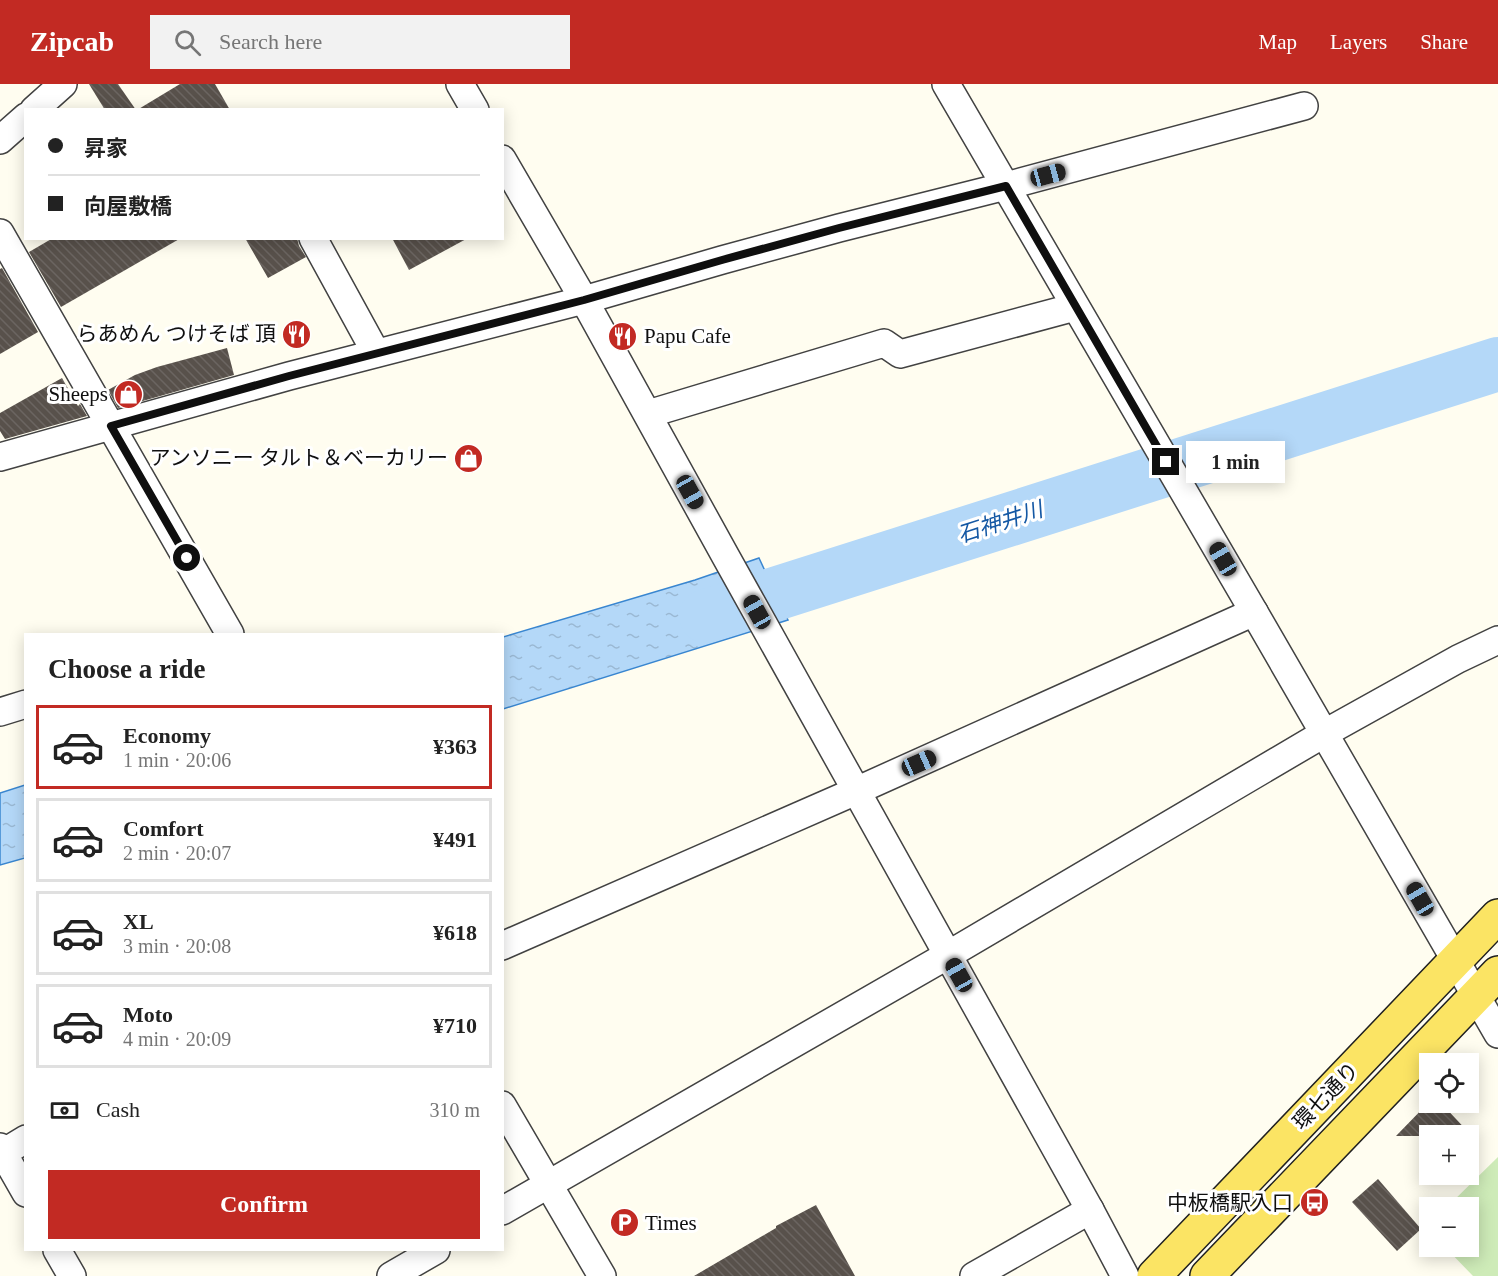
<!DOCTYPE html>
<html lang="en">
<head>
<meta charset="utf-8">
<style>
  :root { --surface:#fff; --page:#f2f2f2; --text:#222; --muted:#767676; --line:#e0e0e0; --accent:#c22a23 }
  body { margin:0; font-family:"Times New Roman","Noto Sans JP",serif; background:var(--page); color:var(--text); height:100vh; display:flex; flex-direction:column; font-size:22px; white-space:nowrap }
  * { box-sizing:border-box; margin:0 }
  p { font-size:20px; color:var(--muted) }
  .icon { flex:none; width:33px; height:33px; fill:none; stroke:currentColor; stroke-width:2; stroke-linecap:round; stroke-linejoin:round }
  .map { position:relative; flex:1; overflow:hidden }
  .drawer { position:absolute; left:24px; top:549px; width:480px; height:618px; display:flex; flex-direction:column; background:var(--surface); border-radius:0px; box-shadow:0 3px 15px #0003 }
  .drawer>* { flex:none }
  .guide { position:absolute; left:24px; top:24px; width:480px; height:132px; border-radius:0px; box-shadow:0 3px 15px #0003; display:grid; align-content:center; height:132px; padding:0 24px; background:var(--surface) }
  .controls { position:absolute; left:1419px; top:969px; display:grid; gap:12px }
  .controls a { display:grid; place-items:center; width:60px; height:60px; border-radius:0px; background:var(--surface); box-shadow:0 3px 15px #0003; font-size:30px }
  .end { position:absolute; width:27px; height:27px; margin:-14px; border:8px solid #0f0f0f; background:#fff; box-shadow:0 0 0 3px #fff }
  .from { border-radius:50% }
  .bubble { position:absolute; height:42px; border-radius:0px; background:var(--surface); box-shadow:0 3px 15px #0003; font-size:20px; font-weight:800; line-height:42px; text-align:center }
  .car { position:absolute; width:18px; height:36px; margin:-18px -9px; border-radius:8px; box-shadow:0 0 4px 2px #0007; background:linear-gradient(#222 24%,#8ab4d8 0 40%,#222 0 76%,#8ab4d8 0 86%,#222 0) }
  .guide b { display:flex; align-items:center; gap:21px; height:57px; font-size:22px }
  .guide b+b { border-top:2px solid var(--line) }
  .guide i { width:15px; height:15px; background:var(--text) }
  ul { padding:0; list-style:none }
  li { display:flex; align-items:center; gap:18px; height:84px; margin:0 12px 9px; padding:0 12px; border:3px solid var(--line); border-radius:0px }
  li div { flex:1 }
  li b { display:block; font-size:22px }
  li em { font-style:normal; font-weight:800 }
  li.selected { border-color:var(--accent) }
  li>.icon { width:54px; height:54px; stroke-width:1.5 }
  h2 { padding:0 24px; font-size:27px; line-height:72px }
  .pay { display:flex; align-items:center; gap:15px; height:66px; padding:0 24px; font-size:22px }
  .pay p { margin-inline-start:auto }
  .action { display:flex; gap:12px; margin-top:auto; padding:12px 24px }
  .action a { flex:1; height:69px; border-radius:0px; background:var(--accent); color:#fff; font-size:24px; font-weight:800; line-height:69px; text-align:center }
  header { display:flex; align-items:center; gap:36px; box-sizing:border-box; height:84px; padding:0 30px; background:var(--accent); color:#fff }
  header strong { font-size:28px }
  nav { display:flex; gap:33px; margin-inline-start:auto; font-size:21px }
  .search { width:420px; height:54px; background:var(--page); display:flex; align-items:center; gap:15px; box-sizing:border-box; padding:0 21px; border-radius:0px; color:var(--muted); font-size:22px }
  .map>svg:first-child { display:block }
</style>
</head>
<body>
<header>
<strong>Zipcab</strong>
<div class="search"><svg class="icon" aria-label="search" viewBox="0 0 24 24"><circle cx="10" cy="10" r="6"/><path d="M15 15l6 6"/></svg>Search here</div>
<nav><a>Map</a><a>Layers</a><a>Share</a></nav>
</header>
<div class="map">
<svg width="1498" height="1192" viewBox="0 0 1498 1192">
  <defs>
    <pattern id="water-ripples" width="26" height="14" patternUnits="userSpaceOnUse" patternTransform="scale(1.5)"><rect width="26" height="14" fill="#b4d8f8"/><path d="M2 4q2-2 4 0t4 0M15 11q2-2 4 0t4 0" fill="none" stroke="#9ab8d3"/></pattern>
    <pattern id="building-back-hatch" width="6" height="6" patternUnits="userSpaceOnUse" patternTransform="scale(1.5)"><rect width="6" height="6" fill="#58514b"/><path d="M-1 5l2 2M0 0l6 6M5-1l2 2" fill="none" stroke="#6b6561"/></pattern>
  </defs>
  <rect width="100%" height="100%" fill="#fffdf0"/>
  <!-- green -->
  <polygon fill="#ceebb8" points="1498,1073 1498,1192 1473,1192 1445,1163 1468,1162 1468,1124 1447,1123"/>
  <!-- water -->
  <g fill="url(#water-ripples)" stroke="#3986d0" stroke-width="1.5">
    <polygon points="759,474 788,536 503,625 503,553 695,496"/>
    <polygon points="25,701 25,774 0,781 0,709"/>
  </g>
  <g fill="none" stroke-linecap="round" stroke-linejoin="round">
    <!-- river -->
    <polyline stroke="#b4d8f8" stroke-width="54" points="706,532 1498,280"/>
  </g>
  <!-- building -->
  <g fill="url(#building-back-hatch)">
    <polygon points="89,0 118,0 136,26 105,26"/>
    <polygon points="180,0 215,0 230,26 137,26"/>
    <polygon points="53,154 181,154 61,223 29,168"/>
    <polygon points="245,154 297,154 299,162 306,173 268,194"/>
    <polygon points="392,154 468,154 409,186"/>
    <polygon points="2,184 38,248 0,270 0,185"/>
    <polygon points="227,264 234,291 118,324 108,306 135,291 157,283"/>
    <polygon points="62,294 78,322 80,320 87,332 5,355 0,347 0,329"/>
    <polygon points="1430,1017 1430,1018 1440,1018 1472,1052 1396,1052"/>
    <polygon points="1378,1095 1421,1145 1397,1167 1352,1118"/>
    <polygon points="816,1121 855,1192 694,1192 776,1144 776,1142"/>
  </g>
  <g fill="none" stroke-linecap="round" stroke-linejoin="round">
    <defs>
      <g id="street">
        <polyline points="460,0 475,26"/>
        <polyline points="946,0 1254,528 1498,950"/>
        <polyline points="34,26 63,0"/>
        <polyline points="0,56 26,33"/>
        <polyline points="502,75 584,216 726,473 1090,1126 1125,1192"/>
        <polyline points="0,149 230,550"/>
        <polyline points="313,154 376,269"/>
        <polyline points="648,330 884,259 900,270 1075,223"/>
        <polyline points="0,373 289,292 584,216 722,176 839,144 1006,102 1304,22"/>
        <polyline points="0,628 26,620"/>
        <polyline points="502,862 856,707 1254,528"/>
        <polyline points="502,1021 602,1192"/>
        <polyline points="0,1063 3,1069 26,1055"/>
        <polyline points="0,1071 3,1069 26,1109"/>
        <polyline points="502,1127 948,871 1325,649 1458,575 1498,556"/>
        <polyline points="57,1166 72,1192"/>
        <polyline points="391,1192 436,1166"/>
        <polyline points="974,1192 1090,1126"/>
      </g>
      <g id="primary">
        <polyline points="1154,1192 1498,832"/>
        <polyline points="1207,1192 1498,889"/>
      </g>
    </defs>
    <!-- street casing -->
    <use href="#street" stroke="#424242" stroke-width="30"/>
    <!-- primary casing -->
    <use href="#primary" stroke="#202020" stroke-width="36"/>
    <!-- street -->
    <use href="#street" stroke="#fff" stroke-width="27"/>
    <!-- primary -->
    <use href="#primary" stroke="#fbe464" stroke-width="33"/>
  </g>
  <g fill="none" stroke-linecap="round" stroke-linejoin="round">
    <!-- route -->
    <polyline stroke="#0f0f0f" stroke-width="8" points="187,474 111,342 289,292 584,216 722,176 839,144 1006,102 1166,378"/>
  </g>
  <!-- icons -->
  <defs>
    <symbol id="restaurant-disc" viewBox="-11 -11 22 22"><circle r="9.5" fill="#c22a23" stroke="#fff"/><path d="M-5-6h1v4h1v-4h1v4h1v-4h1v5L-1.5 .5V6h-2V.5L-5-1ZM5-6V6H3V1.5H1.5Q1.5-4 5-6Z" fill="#fff"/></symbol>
    <symbol id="shop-disc" viewBox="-11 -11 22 22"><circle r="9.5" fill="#c22a23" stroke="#fff"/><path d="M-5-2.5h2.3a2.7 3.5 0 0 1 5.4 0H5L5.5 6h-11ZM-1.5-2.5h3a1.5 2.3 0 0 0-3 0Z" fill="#fff"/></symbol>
    <symbol id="bus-disc" viewBox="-11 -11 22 22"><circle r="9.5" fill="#c22a23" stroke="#fff"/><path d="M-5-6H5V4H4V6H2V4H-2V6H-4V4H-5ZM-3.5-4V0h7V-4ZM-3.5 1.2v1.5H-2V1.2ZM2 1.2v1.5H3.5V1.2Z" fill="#fff"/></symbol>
    <symbol id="parking-disc" viewBox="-11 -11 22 22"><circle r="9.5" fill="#c22a23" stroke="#fff"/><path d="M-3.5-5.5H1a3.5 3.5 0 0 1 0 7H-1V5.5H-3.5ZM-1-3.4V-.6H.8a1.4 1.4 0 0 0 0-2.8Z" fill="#fff"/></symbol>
  </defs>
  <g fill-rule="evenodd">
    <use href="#restaurant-disc" x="280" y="234" width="33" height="33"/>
    <use href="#restaurant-disc" x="606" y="236" width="33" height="33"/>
    <use href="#shop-disc" x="112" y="294" width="33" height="33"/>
    <use href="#shop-disc" x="452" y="358" width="33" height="33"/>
    <use href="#bus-disc" x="1298" y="1102" width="33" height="33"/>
    <use href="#parking-disc" x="608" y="1122" width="33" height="33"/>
  </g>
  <g text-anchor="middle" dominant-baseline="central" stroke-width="6" stroke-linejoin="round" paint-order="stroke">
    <!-- poi labels -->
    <g font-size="21" fill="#0f0f0f" stroke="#fff" text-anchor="end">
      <text x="276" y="250">らあめん つけそば 頂</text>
      <text x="644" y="252" text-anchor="start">Papu Cafe</text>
      <text x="108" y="310">Sheeps</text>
      <text x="448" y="374">アンソニー タルト＆ベーカリー</text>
      <text x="1293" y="1119">中板橋駅入口</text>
      <text x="645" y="1139" text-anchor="start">Times</text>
    </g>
    <!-- street labels -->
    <g font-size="21" fill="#0f0f0f" stroke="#fff">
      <text transform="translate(1326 1012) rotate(-46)">環七通り</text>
    </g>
    <!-- water labels -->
    <g font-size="22" font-style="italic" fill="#1458a4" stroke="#fff">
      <text transform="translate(1000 438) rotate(-18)">石神井川</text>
    </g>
  </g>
</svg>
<div class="controls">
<a><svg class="icon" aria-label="locate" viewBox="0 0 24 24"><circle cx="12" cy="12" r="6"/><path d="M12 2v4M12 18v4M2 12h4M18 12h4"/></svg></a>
<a>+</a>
<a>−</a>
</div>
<i class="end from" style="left:187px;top:474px"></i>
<i class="end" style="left:1166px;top:378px"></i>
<div class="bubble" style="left:1186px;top:357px;width:99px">1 min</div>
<i class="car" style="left:1048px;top:91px;rotate:75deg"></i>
<i class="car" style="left:690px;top:408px;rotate:151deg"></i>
<i class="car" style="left:1223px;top:475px;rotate:330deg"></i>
<i class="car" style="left:757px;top:528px;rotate:331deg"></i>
<i class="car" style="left:919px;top:679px;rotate:66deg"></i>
<i class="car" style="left:1420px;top:815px;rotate:330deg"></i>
<i class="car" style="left:959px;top:891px;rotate:331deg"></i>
<div class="guide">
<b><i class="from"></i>昇家</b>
<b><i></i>向屋敷橋</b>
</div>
<section class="drawer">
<h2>Choose a ride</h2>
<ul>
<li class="selected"><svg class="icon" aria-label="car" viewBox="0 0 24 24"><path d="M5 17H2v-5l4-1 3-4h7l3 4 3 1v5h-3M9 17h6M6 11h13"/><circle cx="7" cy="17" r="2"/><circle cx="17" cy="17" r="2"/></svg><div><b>Economy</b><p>1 min · 20:06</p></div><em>¥363</em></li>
<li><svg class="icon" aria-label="car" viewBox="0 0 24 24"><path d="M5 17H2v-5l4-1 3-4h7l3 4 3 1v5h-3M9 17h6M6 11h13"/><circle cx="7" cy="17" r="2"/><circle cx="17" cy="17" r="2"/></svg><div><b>Comfort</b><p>2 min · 20:07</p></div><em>¥491</em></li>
<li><svg class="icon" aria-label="car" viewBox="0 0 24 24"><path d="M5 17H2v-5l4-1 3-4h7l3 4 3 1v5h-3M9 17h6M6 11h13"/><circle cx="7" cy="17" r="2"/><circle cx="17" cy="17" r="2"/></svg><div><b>XL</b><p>3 min · 20:08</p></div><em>¥618</em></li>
<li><svg class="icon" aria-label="car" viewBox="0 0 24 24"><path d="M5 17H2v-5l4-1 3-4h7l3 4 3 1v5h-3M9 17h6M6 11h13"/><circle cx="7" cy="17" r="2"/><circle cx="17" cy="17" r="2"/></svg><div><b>Moto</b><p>4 min · 20:09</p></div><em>¥710</em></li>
</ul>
<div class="pay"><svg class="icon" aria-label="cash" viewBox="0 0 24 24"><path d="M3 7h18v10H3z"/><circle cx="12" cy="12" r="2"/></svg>Cash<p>310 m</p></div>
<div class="action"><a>Confirm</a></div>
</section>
</div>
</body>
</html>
